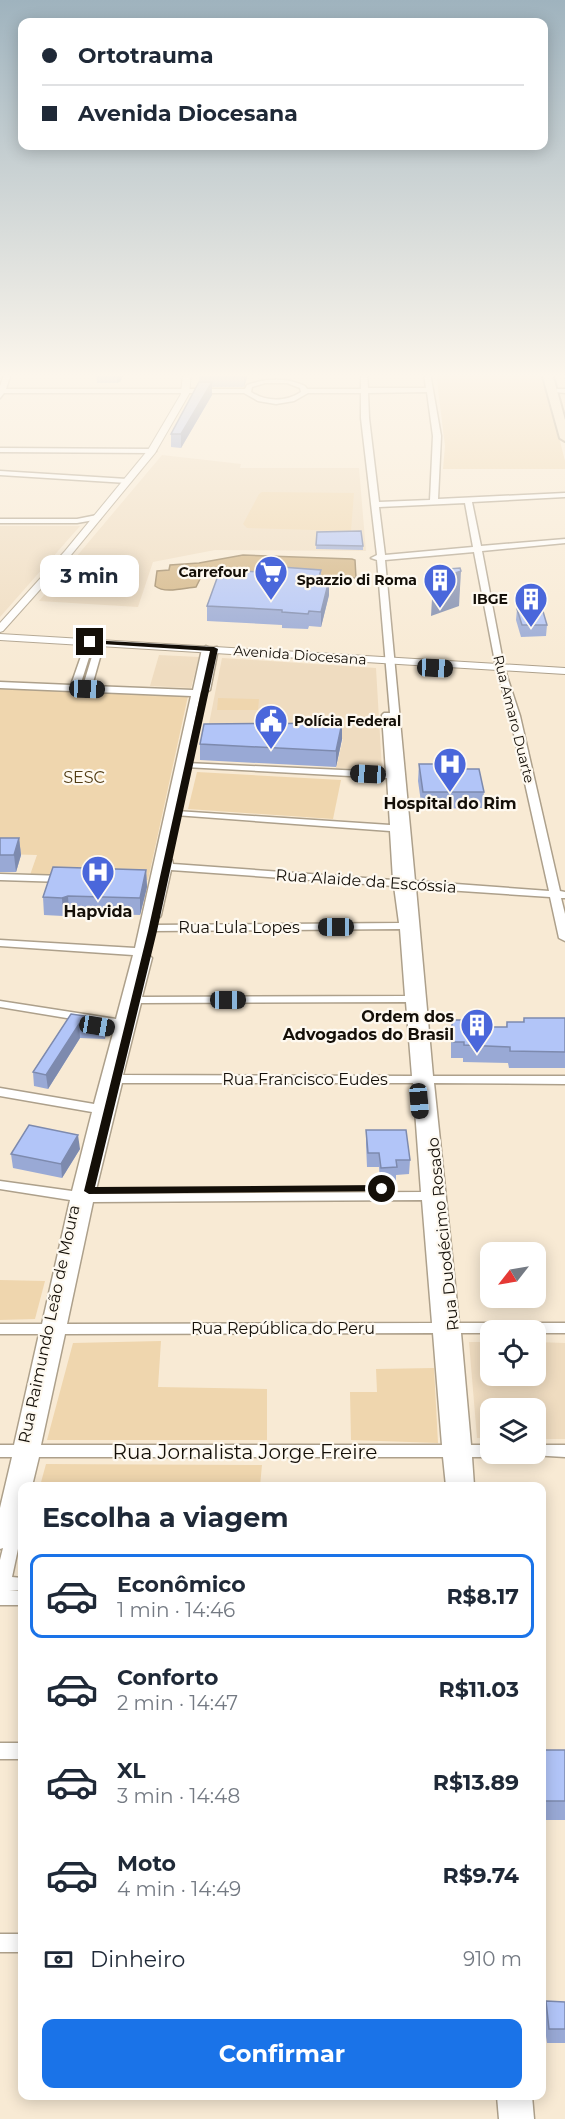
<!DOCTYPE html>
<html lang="pt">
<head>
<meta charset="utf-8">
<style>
  :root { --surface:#fff; --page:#f2f2f3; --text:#1f2937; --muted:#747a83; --line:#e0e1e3; --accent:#1a73e8 }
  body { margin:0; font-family:Montserrat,sans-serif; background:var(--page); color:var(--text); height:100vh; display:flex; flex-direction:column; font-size:22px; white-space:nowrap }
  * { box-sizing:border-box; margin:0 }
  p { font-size:20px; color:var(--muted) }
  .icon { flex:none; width:33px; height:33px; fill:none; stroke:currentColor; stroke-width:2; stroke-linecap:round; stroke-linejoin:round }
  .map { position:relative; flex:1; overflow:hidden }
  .details { position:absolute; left:18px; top:1482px; width:528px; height:618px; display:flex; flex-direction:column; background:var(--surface); border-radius:12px; box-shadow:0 3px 15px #0003 }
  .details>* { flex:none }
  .hud { position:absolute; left:18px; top:18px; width:530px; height:132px; border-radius:12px; box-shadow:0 3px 15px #0003; display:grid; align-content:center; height:132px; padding:0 24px; background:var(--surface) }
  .needle { width:39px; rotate:239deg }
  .buttons { position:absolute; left:480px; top:1242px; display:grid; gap:12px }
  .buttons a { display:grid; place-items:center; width:66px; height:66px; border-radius:12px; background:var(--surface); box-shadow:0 3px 15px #0003; font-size:30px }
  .end { position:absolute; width:27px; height:27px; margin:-14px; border:8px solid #140f08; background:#fff; box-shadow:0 0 0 3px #fff }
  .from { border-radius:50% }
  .bubble { position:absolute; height:42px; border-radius:12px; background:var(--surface); box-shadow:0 3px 15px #0003; font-size:20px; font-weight:700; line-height:42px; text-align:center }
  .car { position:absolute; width:18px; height:36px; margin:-18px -9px; border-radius:8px; box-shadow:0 0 4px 2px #0007; background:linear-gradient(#222 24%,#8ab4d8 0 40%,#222 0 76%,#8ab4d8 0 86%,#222 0) }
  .hud b { display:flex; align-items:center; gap:21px; height:57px; font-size:22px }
  .hud b+b { border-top:2px solid var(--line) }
  .hud i { width:15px; height:15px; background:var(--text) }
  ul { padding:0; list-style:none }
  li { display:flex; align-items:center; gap:18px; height:84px; margin:0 12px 9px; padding:0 12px; border:3px solid transparent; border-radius:12px }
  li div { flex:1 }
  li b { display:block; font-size:22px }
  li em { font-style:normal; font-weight:700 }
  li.current { border-color:var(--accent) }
  li>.icon { width:54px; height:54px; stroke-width:1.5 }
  h2 { padding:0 24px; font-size:27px; line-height:72px }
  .pay { display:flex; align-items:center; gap:15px; height:66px; padding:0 24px; font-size:22px }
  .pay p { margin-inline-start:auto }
  .button { display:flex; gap:12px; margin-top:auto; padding:12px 24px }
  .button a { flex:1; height:69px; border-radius:12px; background:var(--accent); color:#fff; font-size:24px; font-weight:700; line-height:69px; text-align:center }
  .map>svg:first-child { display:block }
</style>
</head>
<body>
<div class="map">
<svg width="565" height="2119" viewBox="0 0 565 2119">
  <rect width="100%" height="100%" fill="#f8ead4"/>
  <!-- built -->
  <g fill="#efdcc0">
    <polygon points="162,455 241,464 240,468 359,468 366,551 215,550 153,562 138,607 39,601"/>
    <polygon points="0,526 80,526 0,617"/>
    <polygon points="159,655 199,657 191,688 150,686"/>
    <polygon points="222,658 376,668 382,770 336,768 343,739 206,739"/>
    <polygon points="469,1342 490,1342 490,1376 536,1376 536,1342 565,1343 565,1439 536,1439 536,1408 490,1408 490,1438 477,1438"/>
  </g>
  <!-- green -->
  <g fill="#efd6ae">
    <polygon points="436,373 543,373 565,461 565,469 443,469 445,446"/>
    <polygon points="262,492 354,493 351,531 247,528 243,524 259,494"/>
    <polygon points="0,688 188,696 148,880 30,875 37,855 0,854"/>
    <polygon points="218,698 259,699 258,710 217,710"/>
    <polygon points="197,772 341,780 333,819 188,809"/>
    <polygon points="0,1280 45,1281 35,1319 0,1320"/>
    <polygon points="161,1341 158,1387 267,1389 267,1440 47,1440 73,1343"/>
    <polygon points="434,1368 438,1443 351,1440 350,1392 377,1392 376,1369"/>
    <polygon points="46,1464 262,1465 260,1486 40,1486"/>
  </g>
  <!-- water -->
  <path fill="#d1b280" stroke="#98815c" stroke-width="1.5" d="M243 555 352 559 355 560 356 578 208 573 202 575 196 587C184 588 165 594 155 586L157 571 169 570 170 565 199 563Z"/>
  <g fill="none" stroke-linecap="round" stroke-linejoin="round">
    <defs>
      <g id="minor">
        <path d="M5 373H11L6 389H245L247 385C268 378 285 377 305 386L307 389H361V373H367L368 388H426L424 373H430L441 436 438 499 565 493V497L472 502 481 546 565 539V543L482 551 504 667 520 716 560 891 565 892V898H561L565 914V941L559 938 550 897 416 888 433 1076H565V1084L434 1083 459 1323H565V1333H536V1330H490V1333H461L471 1445H490V1454H496L490 1457H472L474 1486H446L443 1457H39L32 1486H22V1530L12 1577 22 1578V1590L9 1591H22V1605H0V1560L3 1548 0 1549V1508L12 1457H0V1445H14L39 1334H0V1324H42L70 1200 0 1189V1181L72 1191 92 1112 0 1096V1088L94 1104 115 1026 0 1007V1001L116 1019 133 955 0 946V940L135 948 191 696 0 688V682L71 685 86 642 90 639 94 642 80 686H83L96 643 100 640 104 643 92 686 193 690 202 649 206 646 210 648 217 647 218 649 210 690 205 693 201 691 186 763 386 772 382 715 384 713H390L377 560 371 558 377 555 361 418V393H308L294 401 276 404 258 401 244 393H4L0 398V386ZM265 383H287L300 388 301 392C286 402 266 402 251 392L252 387ZM427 392 433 436 430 500 379 502 369 418 368 393ZM465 503 473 547 385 555 379 507ZM474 552 496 667 510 716 549 891 415 881 385 560ZM185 767 387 778 390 825 176 811ZM175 815 390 831 393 880 173 864 172 860 166 859ZM171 870 394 886 399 923 152 925 153 918 160 917 161 915ZM400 929 405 996 142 997 152 958 150 956 144 955 150 931ZM406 1002 412 1076 123 1075 141 1003ZM122 1083H413L421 1192 95 1194ZM422 1200 432 1323 67 1324 93 1202ZM433 1333 442 1445H41L65 1334Z"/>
        <polygon points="557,389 565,389 565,393 555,392 554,391"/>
        <polygon points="0,448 152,449 156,451 152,453 0,452"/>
        <polygon points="0,471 127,479 131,481 127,483 0,475"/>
        <polygon points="97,515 101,517 100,519 77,523 0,523 0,519 77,519"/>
        <polygon points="0,874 64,876 69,879 64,882 0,880"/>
        <polygon points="536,1445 565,1445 565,1457 531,1455 530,1454 536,1454"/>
        <rect x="0" y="1743" width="22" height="16"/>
        <rect x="0" y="1934" width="22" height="18"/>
        <polygon points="497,2096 532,2096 534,2119 499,2119"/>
      </g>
      <g id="tertiary">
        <polygon points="183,373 191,373 189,394 155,453 71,555 3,631 0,632 0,623 65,551 148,450 181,394"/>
        <polygon points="0,634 565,668 565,674 0,640"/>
      </g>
      <polygon id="secondary" points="542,373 552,373 565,420 565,441 560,438"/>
    </defs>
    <!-- minor casing -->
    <use href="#minor" stroke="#ada08b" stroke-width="3"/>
    <!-- tertiary casing -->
    <use href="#tertiary" stroke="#ada08b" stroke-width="2"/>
    <!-- secondary casing -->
    <use href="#secondary" stroke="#ada08b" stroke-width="4"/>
    <!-- minor -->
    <use href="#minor" fill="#fff" fill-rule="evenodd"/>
    <!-- tertiary -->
    <use href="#tertiary" fill="#fff" fill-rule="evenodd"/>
    <!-- secondary -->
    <use href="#secondary" fill="#f6e8d0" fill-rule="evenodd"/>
  </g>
  <!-- wall -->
  <g fill="#99a9d5">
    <polygon points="96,373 123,373 121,381 117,383 97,383"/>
    <polygon points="199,373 247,373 247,378 244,387 212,387 212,395 181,448 171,447 171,434 199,383"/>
    <polygon points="317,532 363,546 363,550 316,549"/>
    <polygon points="321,570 321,580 329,595 321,627 309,626 308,629 282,628 282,625 207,621 207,606"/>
    <polygon points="517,609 547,625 546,636 521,637 516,620"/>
    <polygon points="342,723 342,739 336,767 200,760 200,744"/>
    <polygon points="419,764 446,769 484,792 482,808 422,809 418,781"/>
    <polygon points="0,838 19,838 21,855 16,872 0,872"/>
    <polygon points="146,870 147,887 140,915 69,913 63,916 44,915 43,897"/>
    <polygon points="71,1014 105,1019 105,1039 80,1038 48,1089 34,1086 33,1072"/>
    <polygon points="524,1018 565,1018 565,1068 509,1068 508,1063 463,1062 463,1058 451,1058 451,1036 452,1020 481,1027 506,1027 507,1022 523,1022"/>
    <polygon points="366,1130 410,1160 409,1174 396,1175 396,1182 380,1182 379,1167 367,1167 366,1144"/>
    <polygon points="80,1149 62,1178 13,1168 11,1154"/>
    <rect x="542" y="1750" width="23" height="70"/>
    <polygon points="546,2001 565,2002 565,2043 547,2043 543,2015"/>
  </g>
  <!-- shaded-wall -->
  <g fill="#7d8aae">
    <polygon points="117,373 123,373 121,381 117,383"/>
    <polygon points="244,373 247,373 247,378 244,387"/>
    <polygon points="212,382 212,395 181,448 181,434"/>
    <polygon points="461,571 459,606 431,616 433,581"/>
    <polygon points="329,580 329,595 321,627 321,612"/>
    <polygon points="342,723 342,739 336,767 336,751"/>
    <polygon points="19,838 21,855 16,872 14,855"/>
    <polygon points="146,870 147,887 140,915 140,898"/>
    <polygon points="68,896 69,913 63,916 62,898"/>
    <polygon points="105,1019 106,1033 105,1039 104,1025"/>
    <polygon points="79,1024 80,1038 48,1089 46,1075"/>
    <polygon points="78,1135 80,1149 62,1178 61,1164"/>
  </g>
  <!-- building -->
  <g fill="#b2c5f8" stroke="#7d8aae" stroke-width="1.5">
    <polygon points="199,373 244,373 243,374 198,374"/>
    <polygon points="199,382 212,382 181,434 171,434"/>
    <polygon points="361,531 363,546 316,545 317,532"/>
    <polygon points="281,567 321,570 318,580 329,580 321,612 309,611 308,614 282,612 282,610 207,606 220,570 280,573"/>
    <polygon points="460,568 461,571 433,581 433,573 436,570"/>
    <polygon points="542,608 547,625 522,625 517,609"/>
    <polygon points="342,723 336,751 200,744 204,724"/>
    <polygon points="419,764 445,764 446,769 479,769 484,792 423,792"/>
    <polygon points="0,838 19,838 14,855 0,855"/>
    <polygon points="53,867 146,870 140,898 68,896 62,898 43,897"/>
    <polygon points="71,1014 105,1019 104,1025 79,1024 46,1075 33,1072"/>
    <polygon points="524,1018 565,1018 565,1052 510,1051 510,1047 464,1045 464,1042 452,1042 452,1020 480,1020 481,1027 507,1027 507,1022 524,1022"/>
    <polygon points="29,1125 78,1135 61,1164 11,1154"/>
    <polygon points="366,1130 406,1130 410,1160 396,1160 397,1167 381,1168 379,1153 368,1153"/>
    <rect x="542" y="1750" width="23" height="51"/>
    <polygon points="546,2001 565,2002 565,2029 549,2029"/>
  </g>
  <!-- sky -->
  <linearGradient id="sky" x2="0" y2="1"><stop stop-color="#9fb3be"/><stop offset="0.56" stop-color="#fcf6ec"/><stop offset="1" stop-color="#fcf6ec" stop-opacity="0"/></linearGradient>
  <rect width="565" height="670" fill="url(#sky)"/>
  <!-- route -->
  <polygon fill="#140f08" points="90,640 214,647 218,649 157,931 95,1187 382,1185 386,1186 386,1191 89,1194 84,1191 148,931 210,651 87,643"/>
  <!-- icons -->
  <defs>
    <symbol id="supermarket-pin" viewBox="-11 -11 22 30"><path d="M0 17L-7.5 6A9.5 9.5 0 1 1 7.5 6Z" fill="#4a67db" stroke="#fef9f0"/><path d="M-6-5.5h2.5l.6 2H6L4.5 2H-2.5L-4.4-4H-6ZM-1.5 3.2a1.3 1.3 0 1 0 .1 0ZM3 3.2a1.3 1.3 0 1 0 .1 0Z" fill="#fff"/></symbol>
    <symbol id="building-pin" viewBox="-11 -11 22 30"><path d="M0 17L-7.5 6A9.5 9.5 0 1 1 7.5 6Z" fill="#4a67db" stroke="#fef9f0"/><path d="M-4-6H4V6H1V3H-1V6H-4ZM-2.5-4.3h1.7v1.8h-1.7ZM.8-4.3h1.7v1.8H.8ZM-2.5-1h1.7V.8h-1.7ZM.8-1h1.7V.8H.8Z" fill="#fff"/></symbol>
    <symbol id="civic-pin" viewBox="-11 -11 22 30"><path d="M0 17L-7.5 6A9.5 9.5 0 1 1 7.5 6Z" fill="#4a67db" stroke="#fef9f0"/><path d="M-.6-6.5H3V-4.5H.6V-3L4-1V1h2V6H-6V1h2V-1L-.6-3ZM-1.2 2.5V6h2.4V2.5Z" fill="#fff"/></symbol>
    <symbol id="hospital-pin" viewBox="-11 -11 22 30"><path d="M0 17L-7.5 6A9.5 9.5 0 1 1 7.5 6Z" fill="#4a67db" stroke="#fef9f0"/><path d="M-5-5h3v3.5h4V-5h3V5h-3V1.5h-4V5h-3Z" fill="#fff"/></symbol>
  </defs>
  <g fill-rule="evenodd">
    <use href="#supermarket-pin" x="252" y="553" width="38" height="52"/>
    <use href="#building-pin" x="421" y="561" width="38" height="52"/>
    <use href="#building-pin" x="512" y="580" width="38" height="52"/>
    <use href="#civic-pin" x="252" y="702" width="38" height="52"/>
    <use href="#hospital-pin" x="431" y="745" width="38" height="52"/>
    <use href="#hospital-pin" x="79" y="853" width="38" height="52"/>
    <use href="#building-pin" x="458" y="1006" width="38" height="52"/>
  </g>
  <g text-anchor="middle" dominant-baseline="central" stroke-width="4.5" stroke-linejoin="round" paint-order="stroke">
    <!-- far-poi labels -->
    <g font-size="14" font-weight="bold" fill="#140f08" stroke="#fef9f0" text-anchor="end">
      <text x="248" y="572">Carrefour</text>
      <text x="417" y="580">Spazzio di Roma</text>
      <text x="508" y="599">IBGE</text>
      <text x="294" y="721" text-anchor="start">Polícia Federal</text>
    </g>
    <!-- far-street labels -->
    <g font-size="14" fill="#140f08" stroke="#fef9f0">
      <text transform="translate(300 655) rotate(4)">Avenida Diocesana</text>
      <text transform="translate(514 719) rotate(76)">Rua Amaro Duarte</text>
    </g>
    <!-- park labels -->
    <g font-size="16" fill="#513b13" stroke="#fef9f0">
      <text x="84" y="777">SESC</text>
    </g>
    <!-- poi labels -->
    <g font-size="16" font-weight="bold" fill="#140f08" stroke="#fef9f0">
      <text x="450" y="803">Hospital do Rim</text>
      <text x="98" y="911">Hapvida</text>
      <text x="454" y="1016" text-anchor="end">Ordem dos<tspan x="454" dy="18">Advogados do Brasil</tspan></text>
    </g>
    <!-- street labels -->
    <g font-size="16" fill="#140f08" stroke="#fef9f0">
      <text transform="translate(366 881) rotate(4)">Rua Alaide da Escóssia</text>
      <text x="239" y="927">Rua Lula Lopes</text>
      <text x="305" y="1079">Rua Francisco Eudes</text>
      <text transform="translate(443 1234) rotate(-96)">Rua Duodécimo Rosado</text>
      <text transform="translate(49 1324) rotate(-78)">Rua Raimundo Leão de Moura</text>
      <text x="283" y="1328">Rua República do Peru</text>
    </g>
    <!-- near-street labels -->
    <g font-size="20" fill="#140f08" stroke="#fef9f0">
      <text x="245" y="1452">Rua Jornalista Jorge Freire</text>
    </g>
  </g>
</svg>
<div class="buttons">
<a><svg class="needle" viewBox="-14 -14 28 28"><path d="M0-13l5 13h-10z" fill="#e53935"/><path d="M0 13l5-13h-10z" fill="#747a83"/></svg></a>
<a><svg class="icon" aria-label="locate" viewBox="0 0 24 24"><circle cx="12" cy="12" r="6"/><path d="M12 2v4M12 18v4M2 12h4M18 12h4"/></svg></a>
<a><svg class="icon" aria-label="layers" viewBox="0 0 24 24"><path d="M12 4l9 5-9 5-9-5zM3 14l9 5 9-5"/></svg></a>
</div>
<i class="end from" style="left:382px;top:1189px"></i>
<i class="end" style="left:90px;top:642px"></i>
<div class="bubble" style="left:40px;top:555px;width:99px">3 min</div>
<i class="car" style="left:435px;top:668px;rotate:93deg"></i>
<i class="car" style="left:87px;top:689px;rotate:92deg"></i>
<i class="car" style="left:368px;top:774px;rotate:273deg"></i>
<i class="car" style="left:336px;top:927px;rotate:270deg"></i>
<i class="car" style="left:228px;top:1000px;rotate:90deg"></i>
<i class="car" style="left:97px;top:1026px;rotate:99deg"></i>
<i class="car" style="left:419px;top:1101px;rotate:175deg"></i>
<div class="hud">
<b><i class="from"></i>Ortotrauma</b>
<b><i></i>Avenida Diocesana</b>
</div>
<section class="details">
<h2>Escolha a viagem</h2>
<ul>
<li class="current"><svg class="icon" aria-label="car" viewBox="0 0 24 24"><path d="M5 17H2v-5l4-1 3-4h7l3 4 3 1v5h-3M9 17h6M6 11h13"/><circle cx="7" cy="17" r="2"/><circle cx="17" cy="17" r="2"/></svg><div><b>Econômico</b><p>1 min · 14:46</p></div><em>R$8.17</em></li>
<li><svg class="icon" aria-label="car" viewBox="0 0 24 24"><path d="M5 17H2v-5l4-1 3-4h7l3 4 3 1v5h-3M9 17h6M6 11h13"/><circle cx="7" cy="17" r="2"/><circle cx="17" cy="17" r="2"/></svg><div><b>Conforto</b><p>2 min · 14:47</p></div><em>R$11.03</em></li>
<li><svg class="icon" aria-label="car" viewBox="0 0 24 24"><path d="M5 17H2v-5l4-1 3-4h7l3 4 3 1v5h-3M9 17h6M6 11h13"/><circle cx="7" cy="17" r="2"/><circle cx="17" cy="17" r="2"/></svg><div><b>XL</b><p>3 min · 14:48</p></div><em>R$13.89</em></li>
<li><svg class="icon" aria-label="car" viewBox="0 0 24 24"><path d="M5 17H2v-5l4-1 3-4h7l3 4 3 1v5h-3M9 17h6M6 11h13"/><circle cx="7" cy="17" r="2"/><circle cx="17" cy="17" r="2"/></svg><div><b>Moto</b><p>4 min · 14:49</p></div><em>R$9.74</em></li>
</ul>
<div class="pay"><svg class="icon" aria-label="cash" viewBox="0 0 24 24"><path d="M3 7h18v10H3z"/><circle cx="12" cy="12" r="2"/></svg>Dinheiro<p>910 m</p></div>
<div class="button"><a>Confirmar</a></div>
</section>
</div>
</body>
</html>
